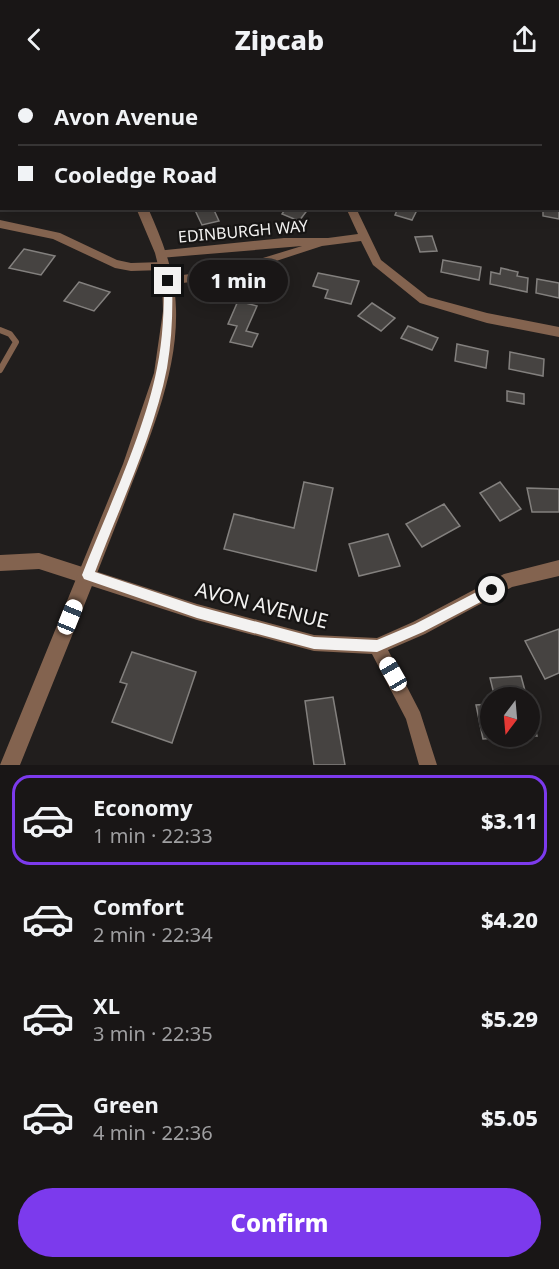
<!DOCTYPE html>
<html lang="en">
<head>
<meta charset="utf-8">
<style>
  :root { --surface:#191616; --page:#221f1f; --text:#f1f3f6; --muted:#9f9fa1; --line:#373535; --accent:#7c3aed }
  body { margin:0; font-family:"Noto Sans",sans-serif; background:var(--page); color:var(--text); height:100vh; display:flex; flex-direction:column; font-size:22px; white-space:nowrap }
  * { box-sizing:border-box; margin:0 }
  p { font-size:20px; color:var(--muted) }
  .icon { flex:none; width:33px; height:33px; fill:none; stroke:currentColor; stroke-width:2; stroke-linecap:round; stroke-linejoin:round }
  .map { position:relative; height:687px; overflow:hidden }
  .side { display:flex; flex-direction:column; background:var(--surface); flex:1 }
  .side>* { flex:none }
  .banner { position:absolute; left:0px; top:0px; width:560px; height:132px; box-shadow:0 3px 15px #0003,0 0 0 2px var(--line); display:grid; align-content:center; height:132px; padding:0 18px; background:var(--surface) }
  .needle { width:39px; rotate:196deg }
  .controls { position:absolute; left:480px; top:609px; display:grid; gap:12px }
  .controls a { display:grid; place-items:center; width:60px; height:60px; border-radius:50%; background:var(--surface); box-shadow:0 3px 15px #0003,0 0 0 2px var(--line); font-size:30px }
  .end { position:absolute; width:27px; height:27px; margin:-14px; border:8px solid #f3f2f1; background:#111; box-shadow:0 0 0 3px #111 }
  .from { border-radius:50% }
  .bubble { position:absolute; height:42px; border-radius:21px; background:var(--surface); box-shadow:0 3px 15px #0003,0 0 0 2px var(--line); font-size:20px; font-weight:800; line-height:42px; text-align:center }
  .car { position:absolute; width:18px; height:36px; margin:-18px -9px; border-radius:8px; box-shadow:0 0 4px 2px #0007; background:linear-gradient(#fff 24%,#345 0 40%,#fff 0 76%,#345 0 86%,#fff 0) }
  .banner b { display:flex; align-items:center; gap:21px; height:57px; font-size:22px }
  .banner b+b { border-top:2px solid var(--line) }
  .banner i { width:15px; height:15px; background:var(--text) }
  ul { padding:10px 0 0; list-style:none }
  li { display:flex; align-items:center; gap:18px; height:90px; margin:0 12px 9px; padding:0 6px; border:3px solid transparent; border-radius:18px }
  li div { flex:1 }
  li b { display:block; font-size:22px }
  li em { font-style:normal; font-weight:800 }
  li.on { border-color:var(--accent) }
  li>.icon { width:54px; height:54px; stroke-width:1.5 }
  .action { display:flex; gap:12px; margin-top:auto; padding:12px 18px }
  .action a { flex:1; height:69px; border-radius:36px; background:var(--accent); color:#fff; font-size:24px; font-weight:800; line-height:69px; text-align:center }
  header { display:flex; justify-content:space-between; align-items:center; height:78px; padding:0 18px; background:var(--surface); font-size:27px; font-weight:800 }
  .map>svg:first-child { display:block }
</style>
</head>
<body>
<header><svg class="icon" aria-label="back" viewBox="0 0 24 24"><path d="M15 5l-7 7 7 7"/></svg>Zipcab<svg class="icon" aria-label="share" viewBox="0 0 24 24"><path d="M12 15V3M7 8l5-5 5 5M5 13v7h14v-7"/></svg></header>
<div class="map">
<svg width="559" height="687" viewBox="0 0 559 687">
  <rect width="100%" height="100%" fill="#211e1d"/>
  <!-- building -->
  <g fill="#464341" stroke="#83807e" stroke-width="1.5">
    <polygon points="194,130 213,130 219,143 202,147"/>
    <polygon points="286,130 309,130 299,143 282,136"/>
    <polygon points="398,130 418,130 412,142 395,137"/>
    <polygon points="543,130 559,131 559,141 543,138"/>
    <polygon points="432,158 437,173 420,174 415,159"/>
    <polygon points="24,171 55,178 41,197 9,190"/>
    <polygon points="443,182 481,189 479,202 441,194"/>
    <polygon points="501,190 518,194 517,198 528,200 527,214 490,206 491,194 500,196"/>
    <polygon points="318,195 359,203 351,226 325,220 328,212 313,208"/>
    <polygon points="537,201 559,205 559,220 536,215"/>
    <polygon points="79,204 110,214 94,233 64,223"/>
    <polygon points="238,223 257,228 246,253 258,256 252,269 230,264 237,248 228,246"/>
    <polygon points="372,225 395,240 381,253 358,238"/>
    <polygon points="408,248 438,260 432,272 401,260"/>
    <polygon points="457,266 488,273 486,290 455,283"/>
    <polygon points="510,274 544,281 543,298 509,291"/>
    <polygon points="507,313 524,316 524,326 507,323"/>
    <polygon points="304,404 333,410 316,493 224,471 234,436 294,450"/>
    <polygon points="500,404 521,431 500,443 480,415"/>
    <polygon points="527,410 559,411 559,434 532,434"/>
    <polygon points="444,426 460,448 422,469 406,446"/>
    <polygon points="388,456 400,488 359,498 349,466"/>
    <polygon points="559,551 559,595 545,601 525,563"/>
    <polygon points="132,574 196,594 172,665 112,644 127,606 120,604"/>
    <polygon points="521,598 527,620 495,620 490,600"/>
    <polygon points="333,619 345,687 314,687 305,623"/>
    <polygon points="490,626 490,658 527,658 483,661 476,627"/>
    <polygon points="530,630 537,658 530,658"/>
  </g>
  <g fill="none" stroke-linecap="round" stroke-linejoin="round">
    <!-- service-far1 -->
    <polyline stroke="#83634f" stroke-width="4.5" points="118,0 125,2"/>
    <!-- service -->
    <polyline stroke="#83634f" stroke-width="6" points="0,252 10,256 16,264 0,292"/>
    <!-- minor -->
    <g fill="#83634f" fill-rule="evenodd">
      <polygon points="342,0 376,0 378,2 343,2"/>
      <polygon points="393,0 413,0 391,2"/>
      <polygon points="520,0 532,0 533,2 521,2"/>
      <rect x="558" y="4" width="1" height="6"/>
      <rect x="558" y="106" width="1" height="6"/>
      <polygon points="346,130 356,130 381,182 428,219 487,235 559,249 559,259 487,245 420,225 373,187 361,163 322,168 227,199 168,207 162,203 168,199 227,191 302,168 160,180 156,179 156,173 284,160 328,160 358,156"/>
      <polygon points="0,142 60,155 117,182 131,185 163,184 169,188 163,192 131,193 115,190 53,161 0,150"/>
      <polygon points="39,475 197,526 314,557 377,560 413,544 504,496 559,482 559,498 512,509 425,556 388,572 420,634 437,687 419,687 406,641 372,576 314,573 197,542 39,491 0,493 0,477"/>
    </g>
    <!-- tertiary -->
    <g fill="#83634f" fill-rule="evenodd">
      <polygon points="70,0 80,0 80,2 71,2"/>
      <path d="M136 130H148C163 164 175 194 176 231 178 297 148 363 125 424 91 512 55 599 20 687H0L123 386 154 295 163 233 162 203 155 175Z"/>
    </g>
  </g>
  <!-- route -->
  <path fill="#f3f2f1" d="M168 200 172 203C173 232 172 261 167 290 154 357 119 430 95 494L197 528 314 559 377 562 415 546 492 506 497 512 496 516 423 554 377 574 314 571 197 540 84 501 82 497C107 433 144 356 157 290 163 261 164 232 164 203Z"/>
  <g text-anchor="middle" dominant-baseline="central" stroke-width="4.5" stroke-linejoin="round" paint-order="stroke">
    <!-- street labels -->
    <g font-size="16" fill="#f3f2f1" stroke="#171514">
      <text transform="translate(243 153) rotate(-5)">EDINBURGH WAY</text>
    </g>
    <!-- near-street labels -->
    <g font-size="20" fill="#f3f2f1" stroke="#171514">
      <text transform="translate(262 527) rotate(14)">AVON AVENUE</text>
    </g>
  </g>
</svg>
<div class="controls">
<a><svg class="needle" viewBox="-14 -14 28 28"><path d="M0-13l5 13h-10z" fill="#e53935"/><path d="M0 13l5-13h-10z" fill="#9f9fa1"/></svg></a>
</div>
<i class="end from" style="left:492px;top:512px"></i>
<i class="end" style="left:168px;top:203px"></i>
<div class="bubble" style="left:189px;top:182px;width:99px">1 min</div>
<i class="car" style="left:70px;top:539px;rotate:22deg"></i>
<i class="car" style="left:393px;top:596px;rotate:330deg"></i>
<div class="banner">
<b><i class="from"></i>Avon Avenue</b>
<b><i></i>Cooledge Road</b>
</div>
</div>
<section class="side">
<ul>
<li class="on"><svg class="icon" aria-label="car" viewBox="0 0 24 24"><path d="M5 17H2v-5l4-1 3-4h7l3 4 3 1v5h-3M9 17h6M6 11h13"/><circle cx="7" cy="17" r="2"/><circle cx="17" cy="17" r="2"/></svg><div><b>Economy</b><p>1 min · 22:33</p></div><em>$3.11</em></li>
<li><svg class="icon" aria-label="car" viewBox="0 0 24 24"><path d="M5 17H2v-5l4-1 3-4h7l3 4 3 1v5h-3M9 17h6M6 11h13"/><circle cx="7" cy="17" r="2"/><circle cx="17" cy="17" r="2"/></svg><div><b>Comfort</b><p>2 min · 22:34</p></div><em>$4.20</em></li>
<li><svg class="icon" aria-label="car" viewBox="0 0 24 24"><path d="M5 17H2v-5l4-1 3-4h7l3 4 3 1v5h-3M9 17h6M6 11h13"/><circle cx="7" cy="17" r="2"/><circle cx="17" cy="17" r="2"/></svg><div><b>XL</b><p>3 min · 22:35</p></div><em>$5.29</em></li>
<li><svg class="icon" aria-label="car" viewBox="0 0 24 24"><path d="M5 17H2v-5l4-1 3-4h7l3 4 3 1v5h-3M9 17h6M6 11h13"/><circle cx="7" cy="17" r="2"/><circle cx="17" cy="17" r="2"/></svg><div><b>Green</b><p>4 min · 22:36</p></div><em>$5.05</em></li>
</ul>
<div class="action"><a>Confirm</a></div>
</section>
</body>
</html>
